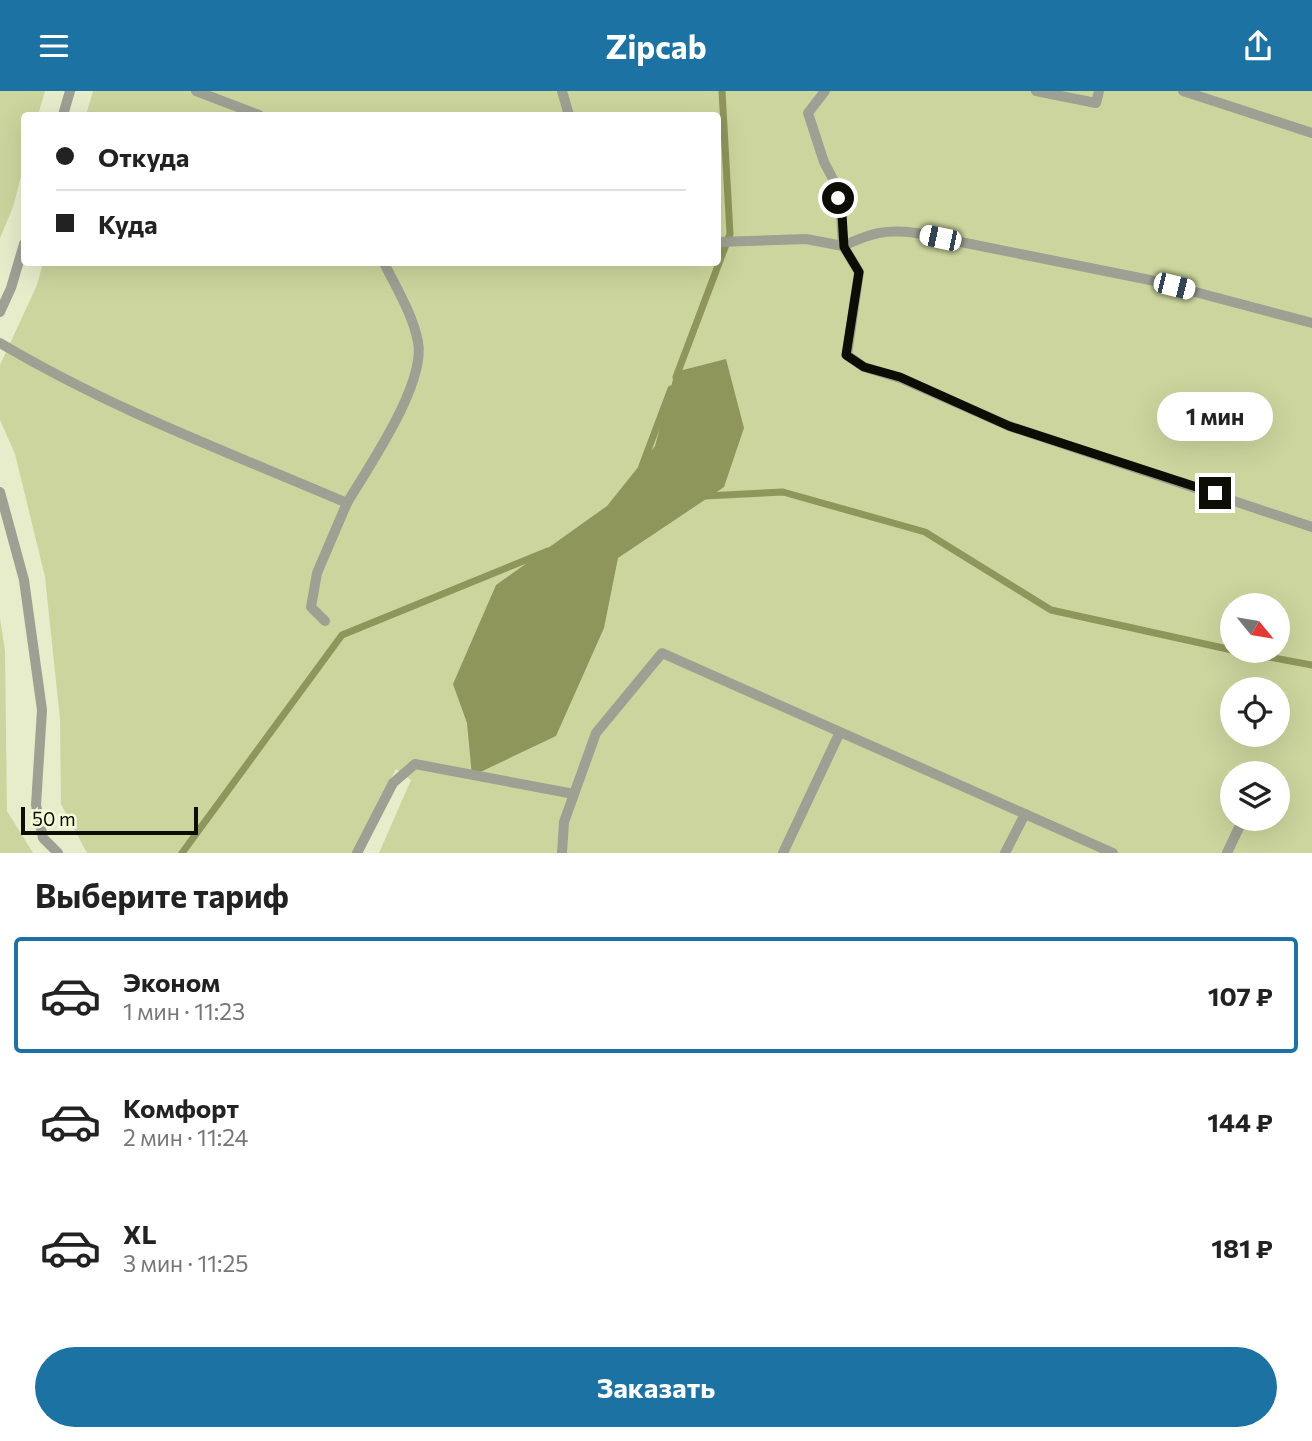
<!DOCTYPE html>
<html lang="ru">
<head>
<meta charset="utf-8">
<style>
  :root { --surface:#fff; --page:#f6f6f6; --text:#222; --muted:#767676; --line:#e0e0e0; --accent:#1c72a2 }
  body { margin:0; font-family:Commissioner,sans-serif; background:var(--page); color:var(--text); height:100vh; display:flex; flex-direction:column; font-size:26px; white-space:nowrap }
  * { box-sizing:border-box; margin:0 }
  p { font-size:23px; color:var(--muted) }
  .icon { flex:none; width:38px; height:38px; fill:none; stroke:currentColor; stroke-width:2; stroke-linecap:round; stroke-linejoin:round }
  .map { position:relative; height:762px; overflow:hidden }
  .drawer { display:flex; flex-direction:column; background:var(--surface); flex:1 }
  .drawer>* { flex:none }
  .banner { position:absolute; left:21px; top:21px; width:700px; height:154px; border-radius:7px; box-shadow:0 7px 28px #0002; display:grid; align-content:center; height:154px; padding:0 35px; background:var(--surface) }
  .needle { width:46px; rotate:120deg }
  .controls { position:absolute; left:1220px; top:502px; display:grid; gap:14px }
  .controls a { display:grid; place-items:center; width:70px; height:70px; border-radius:50%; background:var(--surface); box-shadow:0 7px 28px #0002; font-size:35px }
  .scale { position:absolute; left:21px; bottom:18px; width:177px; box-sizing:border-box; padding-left:7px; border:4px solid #0c0d04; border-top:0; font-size:19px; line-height:24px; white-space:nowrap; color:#0c0d04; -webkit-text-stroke:5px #f4f9d8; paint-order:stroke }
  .end { position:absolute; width:32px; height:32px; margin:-16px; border:9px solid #0c0d04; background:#fff; box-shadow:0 0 0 4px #fff }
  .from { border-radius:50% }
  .bubble { position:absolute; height:49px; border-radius:24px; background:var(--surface); box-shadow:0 7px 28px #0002; font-size:23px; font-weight:700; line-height:49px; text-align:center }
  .car { position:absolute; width:21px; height:42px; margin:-21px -10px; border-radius:9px; box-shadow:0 0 5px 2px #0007; background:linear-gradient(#fff 24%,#345 0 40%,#fff 0 76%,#345 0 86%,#fff 0) }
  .banner b { display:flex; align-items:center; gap:24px; height:66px; font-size:26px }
  .banner b+b { border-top:2px solid var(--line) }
  .banner i { width:18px; height:18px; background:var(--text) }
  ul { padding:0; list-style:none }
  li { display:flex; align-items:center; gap:21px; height:116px; margin:0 14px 10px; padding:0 21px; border:4px solid transparent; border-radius:7px }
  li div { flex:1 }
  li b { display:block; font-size:26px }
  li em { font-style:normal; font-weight:700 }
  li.active { border-color:var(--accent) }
  li>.icon { width:63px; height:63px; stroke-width:1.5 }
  h2 { padding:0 35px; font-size:32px; line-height:84px }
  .cta { display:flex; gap:14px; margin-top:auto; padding:14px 35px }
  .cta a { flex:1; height:80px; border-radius:42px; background:var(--accent); color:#fff; font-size:28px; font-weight:700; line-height:80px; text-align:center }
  header { display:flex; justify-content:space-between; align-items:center; height:91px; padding:0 35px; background:var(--accent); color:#fff; font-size:32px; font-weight:700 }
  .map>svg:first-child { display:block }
</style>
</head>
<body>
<header><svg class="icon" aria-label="menu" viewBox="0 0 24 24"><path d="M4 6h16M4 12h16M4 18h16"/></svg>Zipcab<svg class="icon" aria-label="share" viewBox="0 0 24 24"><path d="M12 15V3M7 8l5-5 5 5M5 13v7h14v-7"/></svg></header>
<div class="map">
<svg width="1312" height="762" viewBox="0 0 1312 762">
  <rect width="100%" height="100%" fill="#e7eccb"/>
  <!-- green -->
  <g fill="#cdd59e" fill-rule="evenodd">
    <polygon points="0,0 45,0 38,24 24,24 24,74 13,116 0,147"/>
    <path d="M93 0H1312V762H379L411 689 396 678 352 762H87L61 713 60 628 45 486 15 363 0 329V274L37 194 43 172H718V24H86ZM1232 514H1278V560H1232ZM1232 598H1278V644H1232ZM1232 682H1278V728H1232Z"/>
    <polygon points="0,527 5,560 7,720 33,762 0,762"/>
  </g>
  <!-- water -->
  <polygon fill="#8e965b" points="726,268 744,337 724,396 618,467 604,537 556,645 472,685 467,632 453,593 496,494 607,415 655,355 675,281"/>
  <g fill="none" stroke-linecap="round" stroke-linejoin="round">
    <!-- stream -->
    <g stroke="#8e965b" stroke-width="7">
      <polyline points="676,286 730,143 722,0"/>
      <polyline points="642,375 671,298"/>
      <polyline points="705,405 783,401 925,441 1051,519 1232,559"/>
      <polyline points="1236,560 1312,574"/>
      <polyline points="182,762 342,544 548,460"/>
    </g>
    <!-- service -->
    <g stroke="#9ea093" stroke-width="10">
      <polyline points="196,0 259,24"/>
      <polyline points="562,0 569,24"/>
      <path d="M825 0 808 22 824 71 834 90 841 123 843 155C871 142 885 138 916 142L1150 189 1312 232"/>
      <polyline points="1036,0 1096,12 1099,0"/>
      <polyline points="1183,0 1312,42"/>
      <polyline points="63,24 70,0"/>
      <polyline points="718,151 806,148 843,155 859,181 847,264 864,276 900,287 1009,335 1312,436"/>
      <polyline points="0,221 11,197 24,153"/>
      <path d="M0 252C113 319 228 361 347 412L317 482 311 516 325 530"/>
      <polyline points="0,401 24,489 42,619 36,714 43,747 58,762"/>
      <path d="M347 412C369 375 426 293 418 251 413 224 396 196 384 172"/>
      <polyline points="1263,682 1264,680"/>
      <polyline points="357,762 393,692 415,673 574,703"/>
      <polyline points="562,762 564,731 596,642 662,562 1113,762"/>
      <polyline points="783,762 840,641"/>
      <polyline points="1005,762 1025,723"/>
      <polyline points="1227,762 1243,728"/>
    </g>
  </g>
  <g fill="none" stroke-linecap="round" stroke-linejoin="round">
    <!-- route -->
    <polyline stroke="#0c0d04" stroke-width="9" points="838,107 842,123 844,156 859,181 846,264 864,276 900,286 1009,335 1215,402"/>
  </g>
</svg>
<div class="controls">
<a><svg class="needle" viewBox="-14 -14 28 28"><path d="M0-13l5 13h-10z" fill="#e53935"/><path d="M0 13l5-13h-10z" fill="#767676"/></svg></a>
<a><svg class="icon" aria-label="locate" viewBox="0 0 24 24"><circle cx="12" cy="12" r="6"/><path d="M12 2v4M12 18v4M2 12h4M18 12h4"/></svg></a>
<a><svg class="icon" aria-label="layers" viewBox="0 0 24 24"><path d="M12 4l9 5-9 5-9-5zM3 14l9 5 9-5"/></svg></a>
</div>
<div class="scale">50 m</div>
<i class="end from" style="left:838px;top:107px"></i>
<i class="end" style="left:1215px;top:402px"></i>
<div class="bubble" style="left:1157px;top:301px;width:116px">1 мин</div>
<i class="car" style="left:940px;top:147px;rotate:282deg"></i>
<i class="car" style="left:1174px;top:195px;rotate:104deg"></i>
<div class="banner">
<b><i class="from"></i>Откуда</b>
<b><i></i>Куда</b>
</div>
</div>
<section class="drawer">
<h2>Выберите тариф</h2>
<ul>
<li class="active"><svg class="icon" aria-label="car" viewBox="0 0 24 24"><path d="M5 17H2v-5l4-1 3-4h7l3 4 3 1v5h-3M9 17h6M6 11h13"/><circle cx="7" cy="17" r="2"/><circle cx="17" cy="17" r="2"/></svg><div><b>Эконом</b><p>1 мин · 11:23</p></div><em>107 ₽</em></li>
<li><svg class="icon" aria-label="car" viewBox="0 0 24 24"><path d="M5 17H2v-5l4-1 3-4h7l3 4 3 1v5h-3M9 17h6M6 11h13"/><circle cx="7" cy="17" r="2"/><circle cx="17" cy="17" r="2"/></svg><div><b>Комфорт</b><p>2 мин · 11:24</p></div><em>144 ₽</em></li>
<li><svg class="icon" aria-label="car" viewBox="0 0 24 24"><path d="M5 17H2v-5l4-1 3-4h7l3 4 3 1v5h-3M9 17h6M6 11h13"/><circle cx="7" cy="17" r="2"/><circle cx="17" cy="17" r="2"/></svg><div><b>XL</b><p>3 мин · 11:25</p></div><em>181 ₽</em></li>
</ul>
<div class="cta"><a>Заказать</a></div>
</section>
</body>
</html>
